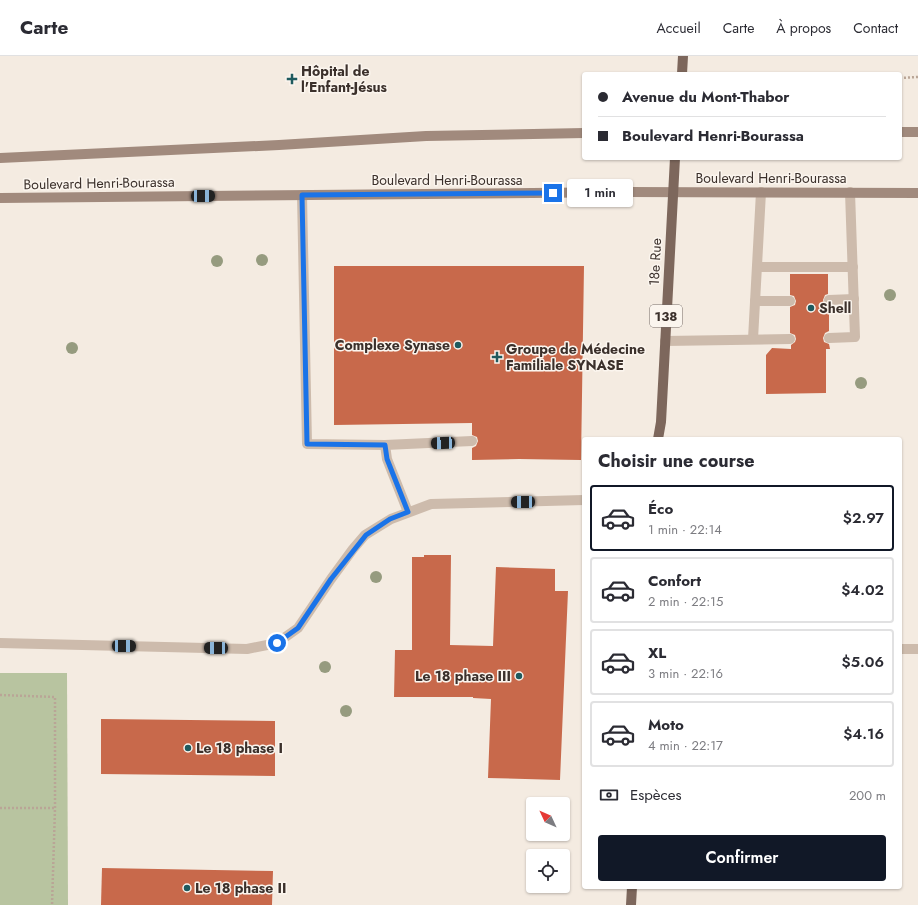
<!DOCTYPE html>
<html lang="fr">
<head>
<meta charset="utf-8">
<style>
  :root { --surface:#fff; --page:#f2f2f3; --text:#2b2b33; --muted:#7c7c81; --line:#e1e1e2; --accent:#111827 }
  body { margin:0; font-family:Jost,sans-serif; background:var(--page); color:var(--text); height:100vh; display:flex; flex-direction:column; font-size:15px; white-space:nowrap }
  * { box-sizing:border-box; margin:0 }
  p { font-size:13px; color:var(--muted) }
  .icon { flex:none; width:22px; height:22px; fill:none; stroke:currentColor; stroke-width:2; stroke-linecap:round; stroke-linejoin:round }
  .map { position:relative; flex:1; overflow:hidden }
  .panel { position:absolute; left:582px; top:381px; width:320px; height:452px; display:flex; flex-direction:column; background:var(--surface); border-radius:4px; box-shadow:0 1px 3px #0004 }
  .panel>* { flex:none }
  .banner { position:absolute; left:582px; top:16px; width:320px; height:88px; border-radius:4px; box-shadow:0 1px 3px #0004; display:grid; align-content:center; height:88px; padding:0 16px; background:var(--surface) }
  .needle { width:26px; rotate:314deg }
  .tools { position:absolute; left:526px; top:741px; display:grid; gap:8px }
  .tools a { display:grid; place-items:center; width:44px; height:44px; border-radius:4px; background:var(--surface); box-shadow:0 1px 3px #0004; font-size:20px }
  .end { position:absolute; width:18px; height:18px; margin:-9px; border:5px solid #1a73e8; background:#fff; box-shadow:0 0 0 2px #fff }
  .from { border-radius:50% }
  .bubble { position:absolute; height:28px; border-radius:4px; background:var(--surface); box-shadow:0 1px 3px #0004; font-size:13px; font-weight:600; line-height:28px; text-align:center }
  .car { position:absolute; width:12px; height:24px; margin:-12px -6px; border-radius:5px; box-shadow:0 0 3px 1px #0007; background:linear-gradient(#222 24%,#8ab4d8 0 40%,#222 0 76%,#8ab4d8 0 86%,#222 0) }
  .banner b { display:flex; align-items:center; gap:14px; height:38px; font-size:15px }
  .banner b+b { border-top:1px solid var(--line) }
  .banner i { width:10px; height:10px; background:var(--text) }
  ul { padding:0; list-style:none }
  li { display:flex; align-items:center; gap:12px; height:66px; margin:0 8px 6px; padding:0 8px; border:2px solid var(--line); border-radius:4px }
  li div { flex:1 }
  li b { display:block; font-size:15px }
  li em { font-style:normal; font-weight:600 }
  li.active { border-color:var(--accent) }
  li>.icon { width:36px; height:36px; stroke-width:1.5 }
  h2 { padding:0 16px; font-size:18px; line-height:48px }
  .pay { display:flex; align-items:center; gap:10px; height:44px; padding:0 16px; font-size:15px }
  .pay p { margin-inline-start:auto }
  .action { display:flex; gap:8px; margin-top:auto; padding:8px 16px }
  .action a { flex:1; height:46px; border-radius:4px; background:var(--accent); color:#fff; font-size:16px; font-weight:600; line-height:46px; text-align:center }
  header { display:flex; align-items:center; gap:24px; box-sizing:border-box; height:56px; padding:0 20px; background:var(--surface); border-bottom:1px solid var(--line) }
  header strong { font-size:19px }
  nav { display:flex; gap:22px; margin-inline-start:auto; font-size:14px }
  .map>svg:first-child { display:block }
</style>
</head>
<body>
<header>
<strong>Carte</strong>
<nav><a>Accueil</a><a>Carte</a><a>À propos</a><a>Contact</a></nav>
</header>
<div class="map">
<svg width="918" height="849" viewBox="0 0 918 849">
  <rect width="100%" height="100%" fill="#f4ebe1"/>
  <!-- green -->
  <polygon fill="#b8c4a0" points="0,617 67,617 68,849 0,849"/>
  <!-- building -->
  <g fill="#c8694b">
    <polygon points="334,210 584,210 581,404 519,403 472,404 472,392 476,390 478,385 477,381 472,379 472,367 334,369"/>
    <polygon points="790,218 828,218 828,238 825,239 823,244 824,248 829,250 829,275 825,277 823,282 824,286 829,288 830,293 826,293 826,337 766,338 766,299 772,292 791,293 791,289 795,286 796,283 795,279 790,277 790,251 795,249 796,245 794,240 790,239"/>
    <polygon points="424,499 451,499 450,589 493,590 496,511 555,513 555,535 568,535 560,724 488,722 491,643 473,642 473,641 394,641 395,594 412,594 412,501 424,501"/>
    <polygon points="101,663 275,665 275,720 101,718"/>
    <polygon points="102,812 273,815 272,849 101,849"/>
  </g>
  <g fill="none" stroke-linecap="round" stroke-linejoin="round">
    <!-- path -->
    <g stroke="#b9a596" stroke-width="2.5" stroke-dasharray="2 2" stroke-linecap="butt">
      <polyline points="900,22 918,21"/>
      <polyline points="0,639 55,641 55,752 52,849"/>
      <polyline points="0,752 55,752"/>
    </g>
    <!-- lane -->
    <g stroke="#cdbbac" stroke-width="10">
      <polyline points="302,139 307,388 385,389 472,385"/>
      <polyline points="757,211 853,211"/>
      <polyline points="829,244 854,243"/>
      <polyline points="755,245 790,245"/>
      <polyline points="829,282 855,281 850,136"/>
      <polyline points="753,283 761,136"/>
      <polyline points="665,285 790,283"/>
      <polyline points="385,389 387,403 408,456"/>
    </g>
    <!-- street -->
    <g stroke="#cdbbac" stroke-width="10">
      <polyline points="0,587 247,593 277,587 298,572 331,523 353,493 365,479 391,463 431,448 584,444"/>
      <polyline points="900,593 918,593"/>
    </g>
    <!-- secondary -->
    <g stroke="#a18a7d" stroke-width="10">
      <polyline points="900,76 918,76"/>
      <polyline points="0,102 279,89 426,80 584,77"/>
      <polyline points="0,142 628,136 918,137"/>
    </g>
    <!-- primary -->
    <g stroke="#7d675c" stroke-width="10">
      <polyline points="682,18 683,0"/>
      <polyline points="658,383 661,366 675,102"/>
      <polyline points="631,849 632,831"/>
    </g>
  </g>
  <!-- trees -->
  <g fill="#969b7f">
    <circle cx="262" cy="204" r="6"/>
    <circle cx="217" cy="205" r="6"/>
    <circle cx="890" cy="239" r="6"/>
    <circle cx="72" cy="292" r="6"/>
    <circle cx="861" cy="327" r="6"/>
    <circle cx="376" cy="521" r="6"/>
    <circle cx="325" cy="611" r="6"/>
    <circle cx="346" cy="655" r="6"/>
  </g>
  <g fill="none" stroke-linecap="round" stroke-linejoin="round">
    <!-- route -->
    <polyline stroke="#1a73e8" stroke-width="5" points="277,587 298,572 331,523 366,479 390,463 408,456 387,403 385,389 307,388 302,139 553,137"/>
  </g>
  <!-- markers -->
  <g fill="#1f5a5e" stroke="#fbf5ee" stroke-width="1.5">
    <path d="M290 17h4v4h4v4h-4v4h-4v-4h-4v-4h4z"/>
    <circle cx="811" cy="252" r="4"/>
    <circle cx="458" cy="289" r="4"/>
    <path d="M495 295h4v4h4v4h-4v4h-4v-4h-4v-4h4z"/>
    <circle cx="519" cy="620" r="4"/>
    <circle cx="188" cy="692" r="4"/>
    <circle cx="187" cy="832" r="4"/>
  </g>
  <g text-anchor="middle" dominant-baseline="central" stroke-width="3" stroke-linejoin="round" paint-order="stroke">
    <!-- shield labels -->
    <rect fill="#fbf5ee" stroke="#756b66" stroke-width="1" x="650" y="249" width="32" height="22" rx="3"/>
    <g font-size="13" font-weight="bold" fill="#3b302b">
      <text x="666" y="260">138</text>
    </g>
    <!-- poi labels -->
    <g font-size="14" font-weight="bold" fill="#3b302b" stroke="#fbf5ee" text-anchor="start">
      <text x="301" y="15">Hôpital de<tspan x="301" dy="16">l'Enfant-Jésus</tspan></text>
      <text x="819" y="252">Shell</text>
      <text x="450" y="289" text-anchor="end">Complexe Synase</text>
      <text x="506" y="293">Groupe de Médecine<tspan x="506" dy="16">Familiale SYNASE</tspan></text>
      <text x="511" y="620" text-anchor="end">Le 18 phase III</text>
      <text x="196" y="692">Le 18 phase I</text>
      <text x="195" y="832">Le 18 phase II</text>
    </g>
    <!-- street labels -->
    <g font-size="14" fill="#3b302b" stroke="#fbf5ee">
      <text x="771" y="122">Boulevard Henri-Bourassa</text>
      <text x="447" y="124">Boulevard Henri-Bourassa</text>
      <text transform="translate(99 127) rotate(-1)">Boulevard Henri-Bourassa</text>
      <text transform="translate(655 206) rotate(-87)">18e Rue</text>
    </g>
  </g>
</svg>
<div class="tools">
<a><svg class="needle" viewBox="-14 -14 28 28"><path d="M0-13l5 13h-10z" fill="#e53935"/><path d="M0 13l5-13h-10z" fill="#7c7c81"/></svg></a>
<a><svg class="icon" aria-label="locate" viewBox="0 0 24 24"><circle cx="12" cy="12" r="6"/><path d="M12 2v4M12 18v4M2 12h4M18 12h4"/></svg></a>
</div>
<i class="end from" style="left:277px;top:587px"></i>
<i class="end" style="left:553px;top:137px"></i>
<div class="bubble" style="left:567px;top:123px;width:66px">1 min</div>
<i class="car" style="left:203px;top:140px;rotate:89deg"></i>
<i class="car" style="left:443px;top:387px;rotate:268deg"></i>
<i class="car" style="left:523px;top:446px;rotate:269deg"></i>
<i class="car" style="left:124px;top:590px;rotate:91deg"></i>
<i class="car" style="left:216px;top:592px;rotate:271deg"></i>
<div class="banner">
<b><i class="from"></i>Avenue du Mont-Thabor</b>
<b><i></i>Boulevard Henri-Bourassa</b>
</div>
<section class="panel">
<h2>Choisir une course</h2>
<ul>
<li class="active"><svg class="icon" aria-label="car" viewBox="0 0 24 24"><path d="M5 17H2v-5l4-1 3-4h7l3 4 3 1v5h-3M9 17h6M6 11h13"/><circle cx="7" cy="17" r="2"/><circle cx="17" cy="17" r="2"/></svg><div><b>Éco</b><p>1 min · 22:14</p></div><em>$2.97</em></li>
<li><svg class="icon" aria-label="car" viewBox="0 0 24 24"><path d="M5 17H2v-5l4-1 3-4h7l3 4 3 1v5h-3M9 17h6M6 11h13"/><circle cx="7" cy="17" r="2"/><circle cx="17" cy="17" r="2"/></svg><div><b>Confort</b><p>2 min · 22:15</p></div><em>$4.02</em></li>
<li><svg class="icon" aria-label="car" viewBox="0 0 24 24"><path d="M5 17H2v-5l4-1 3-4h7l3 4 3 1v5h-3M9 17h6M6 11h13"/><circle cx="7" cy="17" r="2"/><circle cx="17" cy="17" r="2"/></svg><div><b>XL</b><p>3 min · 22:16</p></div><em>$5.06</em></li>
<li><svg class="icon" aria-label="car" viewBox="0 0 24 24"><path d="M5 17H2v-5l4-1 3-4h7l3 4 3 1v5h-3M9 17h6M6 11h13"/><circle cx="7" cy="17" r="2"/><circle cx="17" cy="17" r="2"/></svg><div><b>Moto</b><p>4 min · 22:17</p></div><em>$4.16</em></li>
</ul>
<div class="pay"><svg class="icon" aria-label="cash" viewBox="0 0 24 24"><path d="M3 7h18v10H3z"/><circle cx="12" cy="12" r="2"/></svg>Espèces<p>200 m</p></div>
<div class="action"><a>Confirmer</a></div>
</section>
</div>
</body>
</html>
